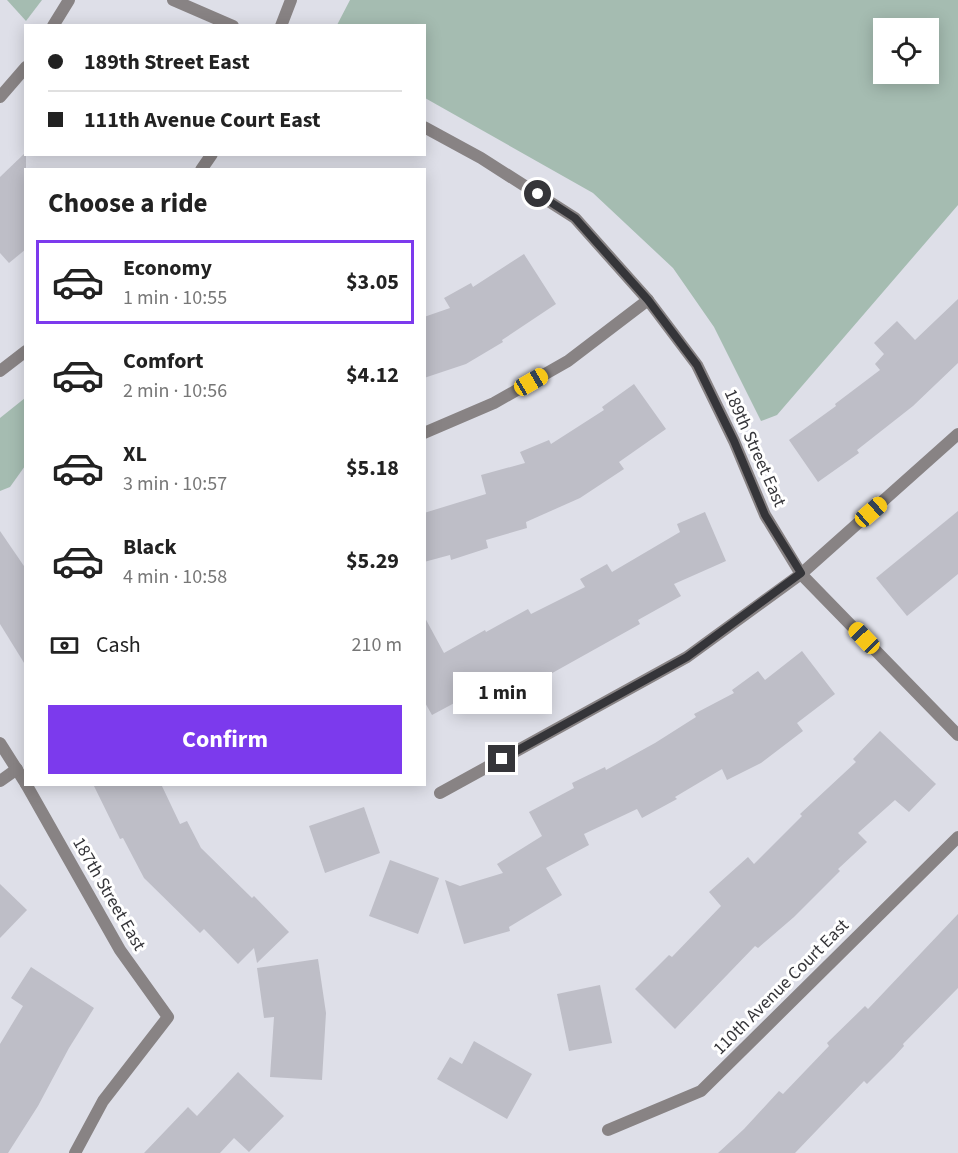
<!DOCTYPE html>
<html lang="en">
<head>
<meta charset="utf-8">
<style>
  :root { --surface:#fff; --page:#f2f2f2; --text:#222; --muted:#767676; --line:#e0e0e0; --accent:#7c3aed }
  body { margin:0; font-family:"Source Sans 3",sans-serif; background:var(--page); color:var(--text); height:100vh; display:flex; flex-direction:column; font-size:22px; white-space:nowrap }
  * { box-sizing:border-box; margin:0 }
  p { font-size:20px; color:var(--muted) }
  .icon { flex:none; width:33px; height:33px; fill:none; stroke:currentColor; stroke-width:2; stroke-linecap:round; stroke-linejoin:round }
  .map { position:relative; flex:1; overflow:hidden }
  .drawer { position:absolute; left:24px; top:168px; width:402px; height:618px; display:flex; flex-direction:column; background:var(--surface); border-radius:0px; box-shadow:0 3px 15px #0003 }
  .drawer>* { flex:none }
  .hud { position:absolute; left:24px; top:24px; width:402px; height:132px; border-radius:0px; box-shadow:0 3px 15px #0003; display:grid; align-content:center; height:132px; padding:0 24px; background:var(--surface) }
  .controls { position:absolute; left:873px; top:18px; display:grid; gap:12px }
  .controls a { display:grid; place-items:center; width:66px; height:66px; border-radius:0px; background:var(--surface); box-shadow:0 3px 15px #0003; font-size:30px }
  .end { position:absolute; width:27px; height:27px; margin:-14px; border:8px solid #353539; background:#fff; box-shadow:0 0 0 3px #fff }
  .from { border-radius:50% }
  .bubble { position:absolute; height:42px; border-radius:0px; background:var(--surface); box-shadow:0 3px 15px #0003; font-size:20px; font-weight:700; line-height:42px; text-align:center }
  .car { position:absolute; width:18px; height:36px; margin:-18px -9px; border-radius:8px; box-shadow:0 0 4px 2px #0007; background:linear-gradient(#f5c518 24%,#345 0 40%,#f5c518 0 76%,#345 0 86%,#f5c518 0) }
  .hud b { display:flex; align-items:center; gap:21px; height:57px; font-size:22px }
  .hud b+b { border-top:2px solid var(--line) }
  .hud i { width:15px; height:15px; background:var(--text) }
  ul { padding:0; list-style:none }
  li { display:flex; align-items:center; gap:18px; height:84px; margin:0 12px 9px; padding:0 12px; border:3px solid transparent; border-radius:0px }
  li div { flex:1 }
  li b { display:block; font-size:22px }
  li em { font-style:normal; font-weight:700 }
  li.active { border-color:var(--accent) }
  li>.icon { width:54px; height:54px; stroke-width:1.5 }
  h2 { padding:0 24px; font-size:27px; line-height:72px }
  .pay { display:flex; align-items:center; gap:15px; height:66px; padding:0 24px; font-size:22px }
  .pay p { margin-inline-start:auto }
  .primary-button { display:flex; gap:12px; margin-top:auto; padding:12px 24px }
  .primary-button a { flex:1; height:69px; border-radius:0px; background:var(--accent); color:#fff; font-size:24px; font-weight:700; line-height:69px; text-align:center }
  .map>svg:first-child { display:block }
</style>
</head>
<body>
<div class="map">
<svg width="958" height="1153" viewBox="0 0 958 1153">
  <rect width="100%" height="100%" fill="#dedfe8"/>
  <!-- green -->
  <g fill="#a5bcb1" fill-rule="evenodd">
    <polygon points="7,0 42,0 26,21"/>
    <path d="M350 0H958V205L777 415 761 421 714 327 673 268 593 193 425 98 424 26 337 25ZM928 28V74H884V28Z"/>
    <polygon points="25,398 25,466 10,487 0,491 0,418"/>
  </g>
  <!-- building -->
  <g fill="#bebec7">
    <polygon points="26,152 26,249 9,263 0,253 0,177"/>
    <polygon points="524,254 556,304 502,340 503,342 466,364 424,378 424,317 450,308 444,298 471,283 473,287"/>
    <polygon points="958,299 958,363 913,406 857,450 859,453 818,482 789,440 836,406 835,404 880,370 875,364 884,354 874,343 897,321 915,340"/>
    <polygon points="634,384 666,429 619,462 624,469 580,498 526,522 527,528 486,540 488,548 451,560 450,555 424,562 424,513 486,494 481,475 525,463 520,452 549,440 551,444 604,410 602,407"/>
    <polygon points="958,511 958,574 907,616 876,578"/>
    <polygon points="705,512 726,561 674,584 681,596 638,620 640,624 486,710 475,692 432,715 424,701 424,616 444,653 485,630 486,632 528,609 531,614 585,587 580,579 607,564 612,572 680,532 677,524"/>
    <polygon points="0,531 26,569 26,666 0,624"/>
    <polygon points="802,651 835,694 797,723 803,731 761,763 727,780 722,769 675,797 677,799 642,818 637,809 584,834 589,845 546,868 562,895 509,927 510,931 464,944 445,880 460,886 503,873 497,864 542,836 529,812 574,788 572,783 605,767 606,770 655,743 696,717 694,714 734,693 732,690 758,671 765,680"/>
    <polygon points="880,731 936,784 909,812 895,800 858,833 867,842 838,869 840,871 794,917 758,948 755,946 675,1029 635,989 669,955 672,957 721,906 709,892 748,857 754,864 802,816 800,814 856,762 853,759"/>
    <polygon points="93,784 161,784 180,824 187,821 201,848 252,898 254,896 289,932 257,963 254,948 238,964 204,929 200,933 144,878 123,838 120,839"/>
    <polygon points="364,807 380,853 325,873 309,826"/>
    <polygon points="390,860 439,878 418,934 369,916"/>
    <polygon points="0,884 27,910 0,938"/>
    <polygon points="958,914 958,988 903,1044 904,1046 894,1057 867,1084 864,1081 795,1153 718,1153 744,1129 779,1091 783,1094 829,1046 827,1043 865,1006 868,1009"/>
    <polygon points="318,959 326,1013 322,1080 270,1077 274,1017 264,1018 257,968"/>
    <polygon points="31,967 94,1008 69,1048 38,1106 8,1153 0,1153 0,1044 23,1006 11,998"/>
    <polygon points="600,985 612,1043 569,1051 557,994"/>
    <polygon points="474,1041 532,1074 507,1119 437,1079 450,1057 462,1064"/>
    <polygon points="238,1072 284,1116 249,1152 234,1138 220,1153 144,1153 188,1107 197,1116"/>
  </g>
  <g fill="none" stroke-linecap="round" stroke-linejoin="round">
    <!-- minor -->
    <g stroke="#888384" stroke-width="12">
      <polyline points="173,0 233,26"/>
      <polyline points="53,26 69,0"/>
      <polyline points="0,97 26,67"/>
      <polyline points="424,127 481,158 575,218 648,300 697,365 734,441 765,515 801,574 958,735"/>
      <polyline points="424,433 494,403 568,361 648,300"/>
      <polyline points="0,743 26,784"/>
      <polyline points="0,781 17,769"/>
      <polyline points="26,784 120,950 168,1017 103,1101 75,1153"/>
      <polyline points="440,793 687,657 801,574 958,434"/>
      <polyline points="608,1130 701,1091 958,837"/>
    </g>
    <!-- tertiary -->
    <g stroke="#888384" stroke-width="12">
      <polyline points="281,26 291,0"/>
      <polyline points="201,170 212,154"/>
      <polyline points="0,371 26,351"/>
    </g>
  </g>
  <g fill="none" stroke-linecap="round" stroke-linejoin="round">
    <!-- route -->
    <polyline stroke="#353539" stroke-width="8" points="502,759 687,657 801,573 765,515 734,441 697,365 648,300 575,218 538,194"/>
  </g>
  <g text-anchor="middle" dominant-baseline="central" stroke-width="6" stroke-linejoin="round" paint-order="stroke">
    <!-- street labels -->
    <g font-size="18" fill="#353539" stroke="#fff">
      <text transform="translate(755 448) rotate(66)">189th Street East</text>
      <text transform="translate(109 894) rotate(60)">187th Street East</text>
      <text transform="translate(781 987) rotate(-45)">110th Avenue Court East</text>
    </g>
  </g>
</svg>
<div class="controls">
<a><svg class="icon" aria-label="locate" viewBox="0 0 24 24"><circle cx="12" cy="12" r="6"/><path d="M12 2v4M12 18v4M2 12h4M18 12h4"/></svg></a>
</div>
<i class="end from" style="left:538px;top:194px"></i>
<i class="end" style="left:502px;top:759px"></i>
<div class="bubble" style="left:453px;top:672px;width:99px">1 min</div>
<i class="car" style="left:531px;top:382px;rotate:60deg"></i>
<i class="car" style="left:871px;top:512px;rotate:49deg"></i>
<i class="car" style="left:864px;top:638px;rotate:316deg"></i>
<div class="hud">
<b><i class="from"></i>189th Street East</b>
<b><i></i>111th Avenue Court East</b>
</div>
<section class="drawer">
<h2>Choose a ride</h2>
<ul>
<li class="active"><svg class="icon" aria-label="car" viewBox="0 0 24 24"><path d="M5 17H2v-5l4-1 3-4h7l3 4 3 1v5h-3M9 17h6M6 11h13"/><circle cx="7" cy="17" r="2"/><circle cx="17" cy="17" r="2"/></svg><div><b>Economy</b><p>1 min · 10:55</p></div><em>$3.05</em></li>
<li><svg class="icon" aria-label="car" viewBox="0 0 24 24"><path d="M5 17H2v-5l4-1 3-4h7l3 4 3 1v5h-3M9 17h6M6 11h13"/><circle cx="7" cy="17" r="2"/><circle cx="17" cy="17" r="2"/></svg><div><b>Comfort</b><p>2 min · 10:56</p></div><em>$4.12</em></li>
<li><svg class="icon" aria-label="car" viewBox="0 0 24 24"><path d="M5 17H2v-5l4-1 3-4h7l3 4 3 1v5h-3M9 17h6M6 11h13"/><circle cx="7" cy="17" r="2"/><circle cx="17" cy="17" r="2"/></svg><div><b>XL</b><p>3 min · 10:57</p></div><em>$5.18</em></li>
<li><svg class="icon" aria-label="car" viewBox="0 0 24 24"><path d="M5 17H2v-5l4-1 3-4h7l3 4 3 1v5h-3M9 17h6M6 11h13"/><circle cx="7" cy="17" r="2"/><circle cx="17" cy="17" r="2"/></svg><div><b>Black</b><p>4 min · 10:58</p></div><em>$5.29</em></li>
</ul>
<div class="pay"><svg class="icon" aria-label="cash" viewBox="0 0 24 24"><path d="M3 7h18v10H3z"/><circle cx="12" cy="12" r="2"/></svg>Cash<p>210 m</p></div>
<div class="primary-button"><a>Confirm</a></div>
</section>
</div>
</body>
</html>
